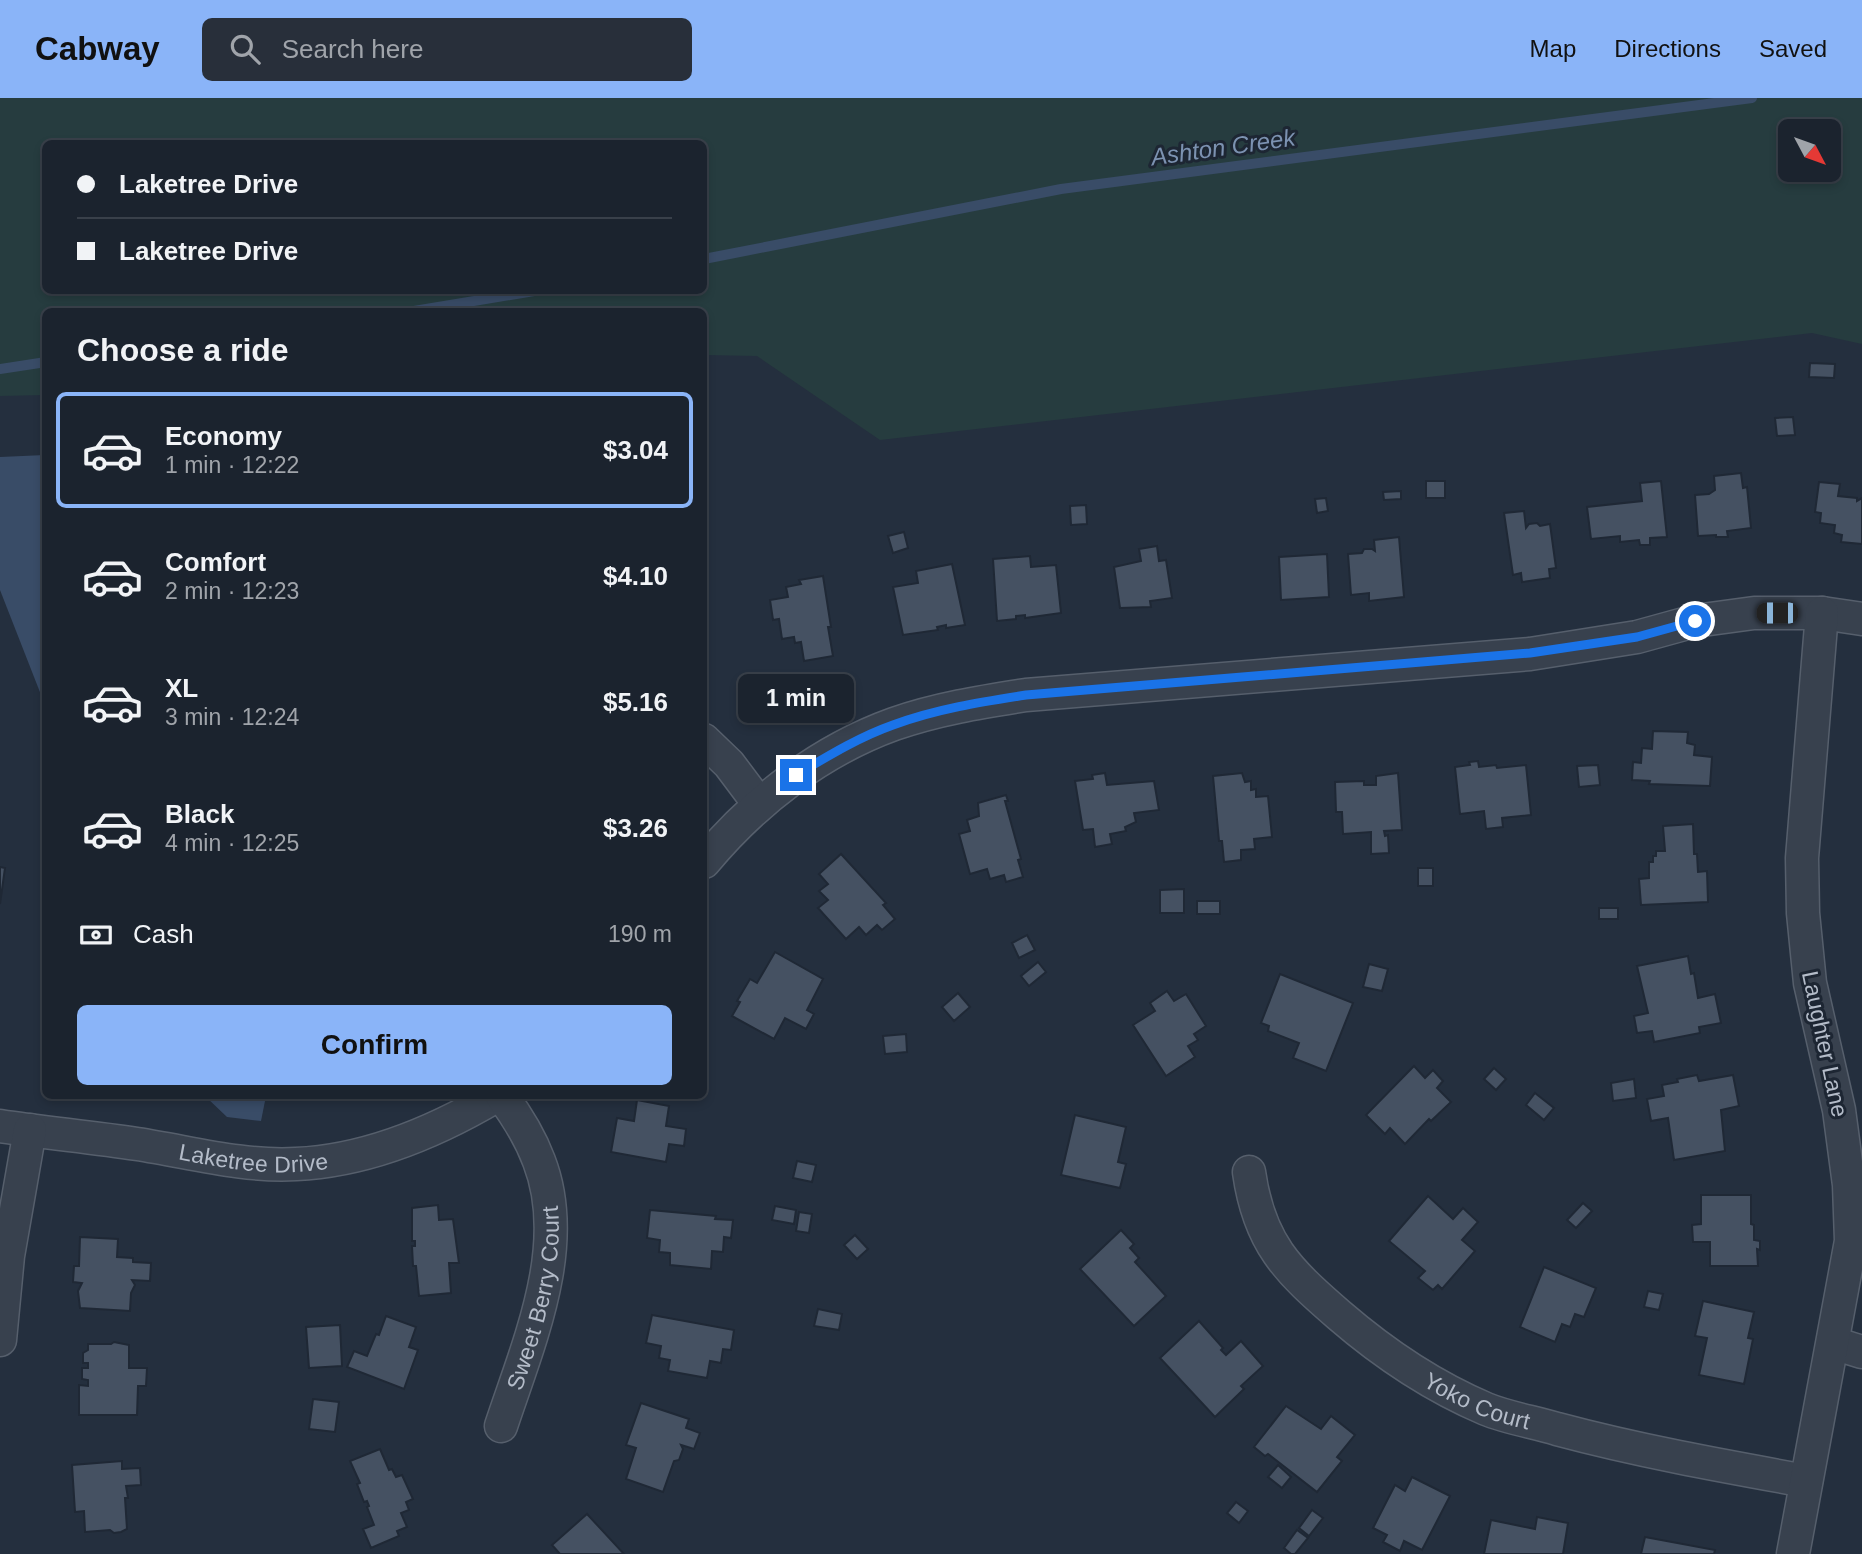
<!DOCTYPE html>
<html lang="en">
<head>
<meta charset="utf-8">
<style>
  :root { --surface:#1b232e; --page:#282f3a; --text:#f1f3f6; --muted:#a0a4aa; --line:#39404a; --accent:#8ab4f8 }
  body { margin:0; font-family:Arial,sans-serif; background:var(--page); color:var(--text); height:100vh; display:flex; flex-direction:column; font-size:26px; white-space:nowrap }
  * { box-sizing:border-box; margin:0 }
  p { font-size:23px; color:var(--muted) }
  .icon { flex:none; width:38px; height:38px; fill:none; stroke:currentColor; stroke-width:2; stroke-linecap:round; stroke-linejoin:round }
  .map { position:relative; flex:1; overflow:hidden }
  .drawer { position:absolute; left:42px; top:210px; width:665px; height:791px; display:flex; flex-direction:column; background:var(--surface); border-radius:10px; box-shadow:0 4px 10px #0003,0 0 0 2px var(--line) }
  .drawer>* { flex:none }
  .top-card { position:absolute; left:42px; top:42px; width:665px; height:154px; border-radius:10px; box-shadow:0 4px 10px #0003,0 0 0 2px var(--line); display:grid; align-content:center; height:154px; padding:0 35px; background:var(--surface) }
  .needle { width:46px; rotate:131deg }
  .tools { position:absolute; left:1778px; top:21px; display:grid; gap:14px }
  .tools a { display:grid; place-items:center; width:63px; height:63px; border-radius:10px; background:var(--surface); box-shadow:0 4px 10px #0003,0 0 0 2px var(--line); font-size:35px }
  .end { position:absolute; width:32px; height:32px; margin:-16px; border:9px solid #1a73e8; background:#fff; box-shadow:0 0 0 4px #fff }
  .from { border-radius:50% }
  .bubble { position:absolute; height:49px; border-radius:10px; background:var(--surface); box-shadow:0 4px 10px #0003,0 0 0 2px var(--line); font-size:23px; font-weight:600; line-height:49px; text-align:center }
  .car { position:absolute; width:21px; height:42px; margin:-21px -10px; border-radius:9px; box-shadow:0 0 5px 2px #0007; background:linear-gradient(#222 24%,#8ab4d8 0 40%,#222 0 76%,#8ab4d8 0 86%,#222 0) }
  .top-card b { display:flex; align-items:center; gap:24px; height:66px; font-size:26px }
  .top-card b+b { border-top:2px solid var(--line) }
  .top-card i { width:18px; height:18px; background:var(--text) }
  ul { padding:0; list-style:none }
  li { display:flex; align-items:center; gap:21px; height:116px; margin:0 14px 10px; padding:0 21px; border:4px solid transparent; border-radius:10px }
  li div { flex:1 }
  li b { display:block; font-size:26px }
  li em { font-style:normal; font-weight:600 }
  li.on { border-color:var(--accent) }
  li>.icon { width:63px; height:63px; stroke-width:1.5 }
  h2 { padding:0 35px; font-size:32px; line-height:84px }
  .pay { display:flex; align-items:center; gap:18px; height:77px; padding:0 35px; font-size:26px }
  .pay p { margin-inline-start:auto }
  .cta { display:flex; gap:14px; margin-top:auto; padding:14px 35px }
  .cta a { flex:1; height:80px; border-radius:10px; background:var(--accent); color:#111; font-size:28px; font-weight:600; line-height:80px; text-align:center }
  header { display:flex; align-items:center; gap:42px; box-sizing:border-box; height:98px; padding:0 35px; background:var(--accent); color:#111 }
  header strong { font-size:33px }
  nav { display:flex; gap:38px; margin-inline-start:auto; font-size:24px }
  .search { width:490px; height:63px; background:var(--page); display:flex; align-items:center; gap:18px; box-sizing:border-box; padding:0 24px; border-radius:10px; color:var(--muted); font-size:26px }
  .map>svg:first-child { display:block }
</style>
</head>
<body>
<header>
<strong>Cabway</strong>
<div class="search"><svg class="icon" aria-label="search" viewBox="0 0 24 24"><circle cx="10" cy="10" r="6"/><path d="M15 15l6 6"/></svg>Search here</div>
<nav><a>Map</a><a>Directions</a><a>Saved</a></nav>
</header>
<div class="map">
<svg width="1862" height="1456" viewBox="0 0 1862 1456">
  <rect width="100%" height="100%" fill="#242f3e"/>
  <!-- green -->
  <path fill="#263c3f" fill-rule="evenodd" d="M0 0H1862V246L1812 235 880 342 757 258 704 257V214H46L45 297 0 298ZM1790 33H1829V72H1790ZM46 46H704V192H46Z"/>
  <!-- water -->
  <g fill="#394c67">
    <polygon points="45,357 46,357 45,607 0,492 0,359"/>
    <polygon points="205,998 266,998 261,1023 227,1019"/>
  </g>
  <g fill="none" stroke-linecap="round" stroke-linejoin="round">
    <!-- stream -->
    <g stroke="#394c67" stroke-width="10">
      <polyline points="704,161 1061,91 1752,0"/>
      <polyline points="408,214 540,192"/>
      <polyline points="0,271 46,264"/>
    </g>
  </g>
  <!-- building -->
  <g fill="#455162" stroke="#1f2835" stroke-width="2">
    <polygon points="1810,265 1835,266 1834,280 1809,279"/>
    <polygon points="1793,319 1795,337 1777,338 1775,320"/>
    <polygon points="1741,375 1743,390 1747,389 1751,430 1727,433 1728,439 1716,439 1716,437 1698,438 1695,397 1709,396 1715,392 1714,378"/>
    <rect x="1426" y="383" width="19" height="17"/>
    <polygon points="1661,383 1667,439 1650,440 1650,447 1640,447 1639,442 1620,444 1620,438 1591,441 1587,409 1642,403 1640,385"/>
    <polygon points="1819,384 1840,386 1838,398 1857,400 1857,403 1862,400 1862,446 1841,444 1842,437 1834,435 1835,427 1820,425 1821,415 1815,414"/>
    <polygon points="1401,393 1401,401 1384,402 1383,394"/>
    <polygon points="1326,400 1328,413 1317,415 1315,401"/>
    <polygon points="1086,407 1087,426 1071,427 1070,408"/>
    <polygon points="1524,413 1526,430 1529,426 1537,425 1540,428 1550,426 1556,470 1549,471 1550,480 1522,484 1521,475 1513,477 1504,415"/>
    <polygon points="904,434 908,450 893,455 888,438"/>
    <polygon points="1399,439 1404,499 1369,503 1369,495 1351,497 1348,456 1362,455 1364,451 1372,451 1375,453 1374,442"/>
    <polygon points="1157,448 1159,463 1166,462 1172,500 1150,503 1151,509 1120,510 1114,469 1141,463 1139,451"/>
    <polygon points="1327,456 1329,499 1281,502 1279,459"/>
    <polygon points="1030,458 1031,469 1056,467 1061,515 1025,520 1025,517 1016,518 1016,521 997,523 993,461"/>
    <polygon points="952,466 965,527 946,530 946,527 937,529 938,532 903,537 893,489 918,485 916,473"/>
    <polygon points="823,478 831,529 828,529 833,558 804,563 801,544 795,545 794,539 782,541 779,521 773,522 770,502 788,499 786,489 801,486 799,482"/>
    <polygon points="1653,633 1688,634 1687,645 1695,647 1694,657 1712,659 1710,688 1649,686 1650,683 1632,682 1633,664 1641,665 1642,650 1652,651"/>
    <polygon points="1478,663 1479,669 1496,667 1497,670 1526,667 1531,717 1502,720 1503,729 1486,731 1484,713 1460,716 1455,669 1470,667 1469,664"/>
    <polygon points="1598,667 1600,687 1579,689 1577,668"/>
    <polygon points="1105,675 1107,687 1154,683 1159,712 1134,715 1136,724 1125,729 1126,733 1110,736 1112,746 1095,749 1093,731 1083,732 1075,683 1093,681 1092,677"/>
    <polygon points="1242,675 1245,684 1251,683 1251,692 1256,691 1256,699 1268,698 1272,739 1254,741 1255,751 1241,752 1241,762 1224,764 1222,743 1219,743 1213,678"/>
    <polygon points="1398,675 1402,732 1384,733 1385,738 1388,737 1389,755 1371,756 1371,734 1343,736 1342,714 1336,714 1335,684 1364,683 1364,687 1376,687 1376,678"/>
    <polygon points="1006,697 1008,703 1005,703 1021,761 1018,762 1023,779 1006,784 1004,777 990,781 987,771 970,776 959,736 970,733 967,722 979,718 978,705"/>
    <polygon points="1693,726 1694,756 1697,756 1698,774 1707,773 1708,804 1641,807 1639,781 1649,780 1649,764 1653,764 1653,758 1656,758 1656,753 1665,753 1663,728"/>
    <polygon points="841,756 886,805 883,807 895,821 882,832 877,827 866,837 859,829 846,841 818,810 828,802 819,793 828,786 819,776"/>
    <polygon points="0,769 5,770 0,806"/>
    <rect x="1418" y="770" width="15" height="18"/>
    <polygon points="1184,791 1184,815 1160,815 1160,792"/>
    <rect x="1197" y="803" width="23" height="13"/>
    <rect x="1599" y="810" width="19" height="11"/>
    <polygon points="1027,837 1035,852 1019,860 1012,845"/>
    <polygon points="775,854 823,881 807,912 814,916 806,931 785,920 774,941 732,918 740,904 737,903 750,881 757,885"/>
    <polygon points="1688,858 1691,876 1694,875 1698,900 1715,896 1721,925 1699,929 1700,935 1654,944 1652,933 1637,935 1634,918 1648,915 1637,868"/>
    <polygon points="1038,864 1046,874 1029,888 1021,878"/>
    <polygon points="1369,866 1388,871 1382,893 1363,889"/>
    <polygon points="1280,876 1353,905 1326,973 1293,960 1299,945 1268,933 1269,928 1261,925"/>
    <polygon points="1167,893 1174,903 1186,896 1206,928 1194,936 1198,942 1188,948 1195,959 1166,978 1133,927 1155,913 1150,905"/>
    <polygon points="958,895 970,909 954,923 942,909"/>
    <polygon points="906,936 907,954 885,956 883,938"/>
    <polygon points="1414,968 1425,980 1433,972 1443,983 1437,990 1451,1004 1431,1023 1429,1021 1405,1046 1390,1030 1385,1036 1366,1017"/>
    <polygon points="1494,970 1506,981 1496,992 1484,981"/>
    <polygon points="1697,977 1699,983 1733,977 1739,1008 1721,1012 1725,1053 1674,1062 1668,1020 1651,1023 1647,1001 1664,998 1662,987 1678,984 1677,981"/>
    <polygon points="1634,981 1636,1000 1613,1003 1611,985"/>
    <polygon points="1535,995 1554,1010 1544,1022 1526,1007"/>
    <polygon points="637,1002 669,1008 666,1028 686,1031 684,1048 669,1046 666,1064 611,1054 617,1020 634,1023"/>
    <polygon points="1075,1017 1126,1029 1118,1064 1126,1066 1120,1090 1061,1077"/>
    <polygon points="797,1063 816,1067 812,1084 793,1080"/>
    <polygon points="1701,1097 1751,1097 1751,1126 1754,1127 1754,1142 1760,1143 1760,1152 1757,1151 1758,1168 1710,1168 1710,1144 1693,1144 1692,1127 1701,1126"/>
    <polygon points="1428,1098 1453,1121 1463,1110 1478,1124 1462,1142 1475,1153 1442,1191 1438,1187 1433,1192 1418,1180 1425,1173 1389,1143"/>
    <polygon points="1583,1105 1592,1113 1576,1130 1567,1122"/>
    <polygon points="438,1107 439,1122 453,1121 459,1165 449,1165 451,1195 419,1198 416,1168 413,1168 412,1148 415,1148 415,1143 412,1143 412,1110"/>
    <polygon points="775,1108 796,1112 794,1126 772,1122"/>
    <polygon points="650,1112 716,1118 715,1121 733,1122 731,1140 724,1139 723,1154 712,1153 711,1171 670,1167 670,1155 659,1154 660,1142 647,1140"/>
    <polygon points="799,1114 812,1116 809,1135 796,1133"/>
    <polygon points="1121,1132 1134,1146 1130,1150 1139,1160 1135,1164 1166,1198 1134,1228 1080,1171"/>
    <polygon points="855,1137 868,1151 857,1161 844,1147"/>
    <polygon points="80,1139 118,1141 117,1159 133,1160 133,1164 151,1165 150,1183 132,1182 135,1187 131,1195 130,1213 80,1210 78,1193 82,1185 73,1184 74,1168 79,1168"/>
    <polygon points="1544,1169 1596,1190 1584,1219 1575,1216 1570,1229 1562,1226 1555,1244 1520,1229"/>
    <polygon points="1648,1193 1663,1196 1659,1212 1644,1209"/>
    <polygon points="1703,1203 1754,1214 1748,1240 1753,1241 1744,1286 1699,1277 1707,1240 1695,1238"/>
    <polygon points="818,1211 842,1216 839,1232 814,1228"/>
    <polygon points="652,1217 734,1232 731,1252 723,1251 721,1265 710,1263 707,1280 668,1273 670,1262 659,1260 661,1248 646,1245"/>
    <polygon points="386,1218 416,1229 409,1249 418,1252 404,1291 347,1269 354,1253 367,1258 376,1236 379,1237"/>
    <polygon points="1199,1223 1223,1250 1221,1252 1226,1257 1241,1243 1263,1268 1241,1288 1244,1291 1215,1319 1160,1260"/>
    <polygon points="340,1227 342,1268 309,1270 306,1229"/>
    <polygon points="114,1244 129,1247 129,1270 147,1270 146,1288 138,1288 137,1317 79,1317 79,1287 88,1288 88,1282 82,1281 82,1270 88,1270 88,1265 83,1265 83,1255 88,1252 88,1246 111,1246"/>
    <polygon points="313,1301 339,1304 335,1334 309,1331"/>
    <polygon points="641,1305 689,1321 686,1330 700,1335 694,1351 681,1347 683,1351 679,1362 674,1363 663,1394 626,1381 636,1350 626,1347"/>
    <polygon points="1286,1308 1321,1331 1331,1318 1355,1337 1337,1359 1342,1363 1317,1394 1268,1356 1265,1358 1254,1349"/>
    <polygon points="380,1351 389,1372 392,1371 396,1379 402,1377 413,1401 406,1404 409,1412 401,1415 407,1429 397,1433 399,1438 371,1450 363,1431 374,1427 367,1409 369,1408 367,1403 364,1404 357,1386 360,1385 350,1363"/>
    <polygon points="122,1363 122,1371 140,1370 141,1387 126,1388 128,1400 125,1400 127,1431 121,1434 114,1435 110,1432 85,1434 84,1413 75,1414 72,1367"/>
    <polygon points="1278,1367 1291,1379 1282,1390 1268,1379"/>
    <polygon points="1412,1379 1450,1398 1422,1452 1404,1443 1400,1453 1383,1444 1387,1437 1373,1430 1395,1387 1405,1393"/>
    <polygon points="1236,1404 1248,1413 1239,1425 1227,1415"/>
    <polygon points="1312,1412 1323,1420 1309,1438 1299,1430"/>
    <polygon points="587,1416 624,1456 560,1456 552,1447"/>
    <polygon points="1537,1419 1568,1425 1563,1456 1484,1456 1491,1422 1535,1431"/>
    <polygon points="1297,1432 1308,1440 1295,1456 1291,1456 1284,1450"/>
    <polygon points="1645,1439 1715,1452 1714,1456 1641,1456"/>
  </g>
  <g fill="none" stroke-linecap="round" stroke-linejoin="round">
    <defs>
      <g id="minor">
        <polyline points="704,642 729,666 759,706"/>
        <path d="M704 764C754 704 819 653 894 626 937 611 981 604 1026 597L1530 556 1637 539 1695 523 1754 515H1822L1862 521"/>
        <path id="s1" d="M0 1028C46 1035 92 1039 137 1046 190 1054 242 1069 296 1066 366 1063 437 1033 496 998"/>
        <path id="s2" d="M1249 1074C1259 1145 1287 1172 1339 1217 1383 1255 1432 1288 1486 1311 1508 1320 1534 1324 1557 1331 1639 1353 1723 1368 1806 1383"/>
        <polyline points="0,1242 8,1158 30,1032"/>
        <polyline points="1833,1245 1862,1254"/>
        <path id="s3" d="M501 1328C528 1246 572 1148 539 1063 530 1039 517 1018 502 998"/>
        <polyline points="1793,1456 1851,1143 1849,1087 1839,1012 1810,885 1803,815 1802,760 1822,515"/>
      </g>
    </defs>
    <!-- minor casing -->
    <use href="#minor" stroke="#565f6c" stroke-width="35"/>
    <!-- minor -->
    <use href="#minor" stroke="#38414e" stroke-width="32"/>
  </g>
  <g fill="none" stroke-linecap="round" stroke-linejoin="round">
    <!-- route -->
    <path stroke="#1a73e8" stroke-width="9" d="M796 677C828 658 859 639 893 627 936 611 981 604 1026 597L1530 555 1637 539 1695 523"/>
  </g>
  <g text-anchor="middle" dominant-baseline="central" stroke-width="6" stroke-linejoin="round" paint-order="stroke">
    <!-- street labels -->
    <g font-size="23" fill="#b4bcc9" stroke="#1d2633">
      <text transform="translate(1825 946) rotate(78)">Laughter Lane</text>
      <text stroke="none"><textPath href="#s1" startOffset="256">Laketree Drive</textPath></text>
      <text stroke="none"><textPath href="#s3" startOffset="133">Sweet Berry Court</textPath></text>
      <text stroke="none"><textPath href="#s2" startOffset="338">Yoko Court</textPath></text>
    </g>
    <!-- water labels -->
    <g font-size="24" font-style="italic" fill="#7c92b1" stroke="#1d2633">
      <text transform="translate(1223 49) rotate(-8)">Ashton Creek</text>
    </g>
  </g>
</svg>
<div class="tools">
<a><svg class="needle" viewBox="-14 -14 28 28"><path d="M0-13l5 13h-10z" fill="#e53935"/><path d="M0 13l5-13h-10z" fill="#a0a4aa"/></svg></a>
</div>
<i class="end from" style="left:1695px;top:523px"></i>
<i class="end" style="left:796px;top:677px"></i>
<div class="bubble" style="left:738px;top:576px;width:116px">1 min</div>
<i class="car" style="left:1777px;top:515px;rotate:270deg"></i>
<div class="top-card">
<b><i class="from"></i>Laketree Drive</b>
<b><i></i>Laketree Drive</b>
</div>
<section class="drawer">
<h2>Choose a ride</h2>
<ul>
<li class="on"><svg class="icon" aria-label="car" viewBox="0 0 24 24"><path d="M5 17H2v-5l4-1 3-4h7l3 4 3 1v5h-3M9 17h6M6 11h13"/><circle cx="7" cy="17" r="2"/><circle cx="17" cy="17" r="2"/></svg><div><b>Economy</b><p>1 min · 12:22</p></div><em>$3.04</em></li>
<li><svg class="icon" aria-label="car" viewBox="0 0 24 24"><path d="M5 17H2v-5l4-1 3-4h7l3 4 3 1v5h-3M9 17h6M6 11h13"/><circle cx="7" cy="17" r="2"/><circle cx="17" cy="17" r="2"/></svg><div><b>Comfort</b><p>2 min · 12:23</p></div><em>$4.10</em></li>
<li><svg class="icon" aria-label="car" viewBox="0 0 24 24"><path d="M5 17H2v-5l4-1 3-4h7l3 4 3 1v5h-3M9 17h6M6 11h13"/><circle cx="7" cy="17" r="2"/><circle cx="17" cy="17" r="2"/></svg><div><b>XL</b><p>3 min · 12:24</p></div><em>$5.16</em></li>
<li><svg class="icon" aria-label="car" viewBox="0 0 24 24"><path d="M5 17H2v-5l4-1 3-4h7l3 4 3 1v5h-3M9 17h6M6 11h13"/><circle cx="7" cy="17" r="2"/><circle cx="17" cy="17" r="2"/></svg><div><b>Black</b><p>4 min · 12:25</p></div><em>$3.26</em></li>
</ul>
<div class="pay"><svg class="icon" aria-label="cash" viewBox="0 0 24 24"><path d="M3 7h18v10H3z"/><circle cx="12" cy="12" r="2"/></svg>Cash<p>190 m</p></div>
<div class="cta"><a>Confirm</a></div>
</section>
</div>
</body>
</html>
